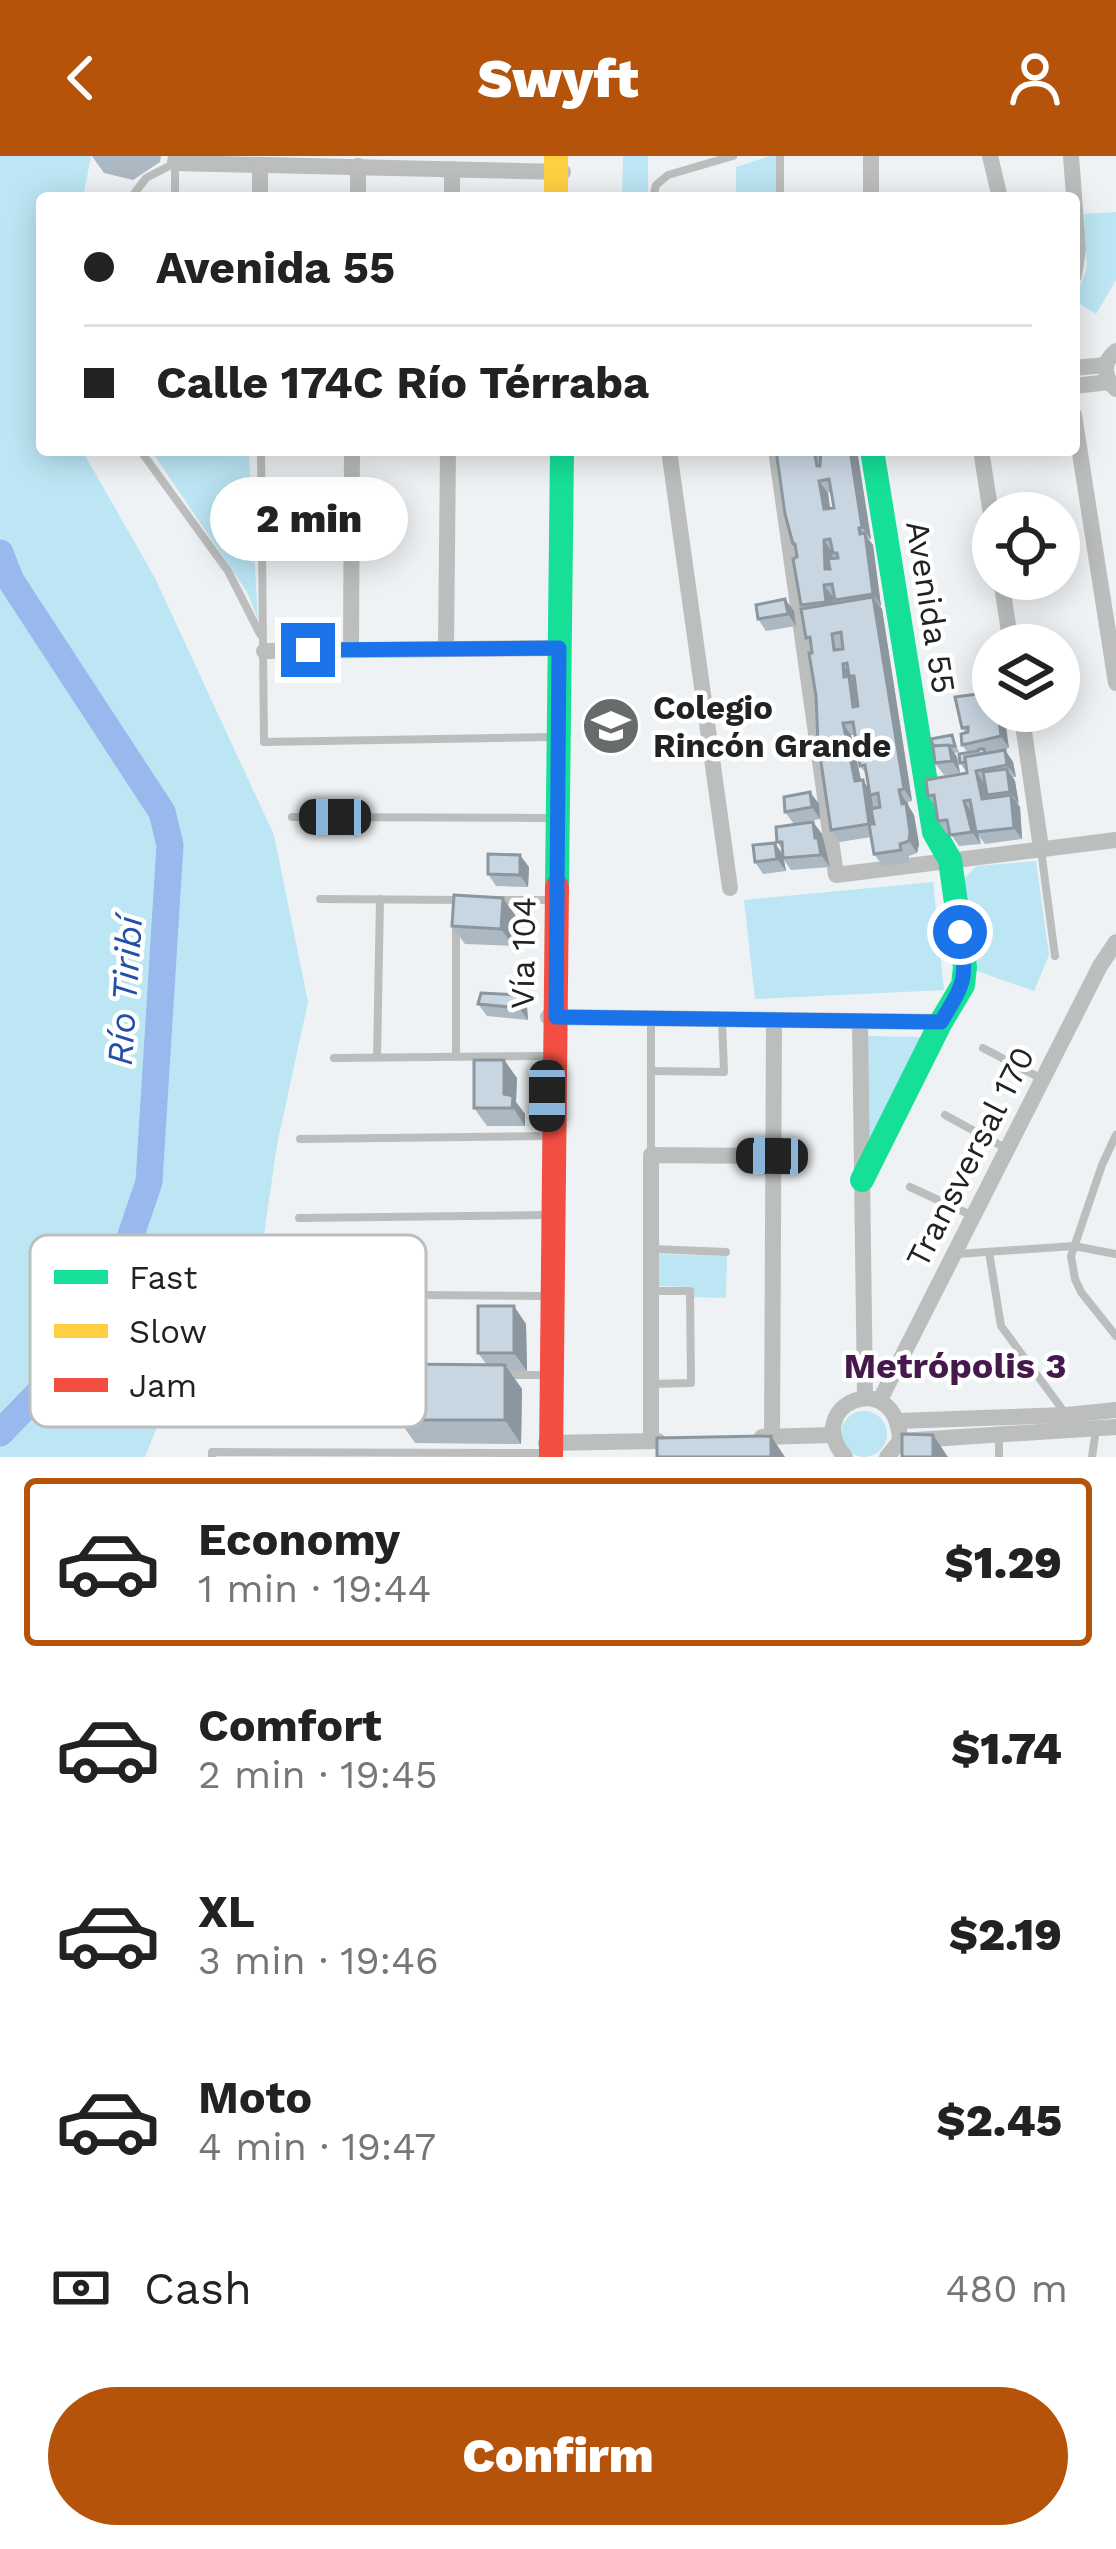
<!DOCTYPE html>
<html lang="en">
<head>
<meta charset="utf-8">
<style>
  :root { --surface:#fff; --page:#f6f6f6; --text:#222; --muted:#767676; --line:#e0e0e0; --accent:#b45309 }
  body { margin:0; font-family:"Work Sans",sans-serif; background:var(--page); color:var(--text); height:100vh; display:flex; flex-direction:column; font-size:45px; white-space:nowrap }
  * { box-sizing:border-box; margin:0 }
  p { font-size:39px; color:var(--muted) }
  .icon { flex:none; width:66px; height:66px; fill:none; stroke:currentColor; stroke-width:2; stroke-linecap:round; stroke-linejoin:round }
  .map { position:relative; height:1301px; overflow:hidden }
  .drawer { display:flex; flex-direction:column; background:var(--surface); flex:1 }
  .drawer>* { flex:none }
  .guide { position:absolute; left:36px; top:36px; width:1044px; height:264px; border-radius:12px; box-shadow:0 6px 30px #0003; display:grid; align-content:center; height:264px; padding:0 48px; background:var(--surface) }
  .buttons { position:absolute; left:972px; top:336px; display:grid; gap:24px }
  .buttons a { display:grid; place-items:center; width:108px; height:108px; border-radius:50%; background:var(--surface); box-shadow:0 6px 30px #0003; font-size:60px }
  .end { position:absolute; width:54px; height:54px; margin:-27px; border:15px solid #1a73e8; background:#fff; box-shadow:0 0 0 6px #fff }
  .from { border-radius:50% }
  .bubble { position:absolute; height:84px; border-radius:42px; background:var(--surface); box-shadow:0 6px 30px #0003; font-size:39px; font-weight:800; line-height:84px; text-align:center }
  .car { position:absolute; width:36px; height:72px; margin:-36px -18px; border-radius:15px; box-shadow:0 0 9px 3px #0007; background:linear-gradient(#222 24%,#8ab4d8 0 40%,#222 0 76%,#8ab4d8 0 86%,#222 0) }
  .guide b { display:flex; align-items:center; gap:42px; height:114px; font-size:45px }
  .guide b+b { border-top:3px solid var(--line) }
  .guide i { width:30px; height:30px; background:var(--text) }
  ul { padding:21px 0 0; list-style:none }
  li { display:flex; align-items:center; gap:36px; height:168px; margin:0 24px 18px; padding:0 24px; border:6px solid transparent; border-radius:12px }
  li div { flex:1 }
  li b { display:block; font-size:45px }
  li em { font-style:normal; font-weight:800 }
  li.current { border-color:var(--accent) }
  li>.icon { width:108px; height:108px; stroke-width:1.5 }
  .pay { display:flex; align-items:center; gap:30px; height:132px; padding:0 48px; font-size:45px }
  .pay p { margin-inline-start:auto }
  .primary-button { display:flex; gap:24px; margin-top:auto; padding:24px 48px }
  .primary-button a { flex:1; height:138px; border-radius:72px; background:var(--accent); color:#fff; font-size:48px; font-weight:800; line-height:138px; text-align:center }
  header { display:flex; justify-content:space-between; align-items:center; height:156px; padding:0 48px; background:var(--accent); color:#fff; font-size:54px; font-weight:800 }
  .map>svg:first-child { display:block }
</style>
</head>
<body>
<header><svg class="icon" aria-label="back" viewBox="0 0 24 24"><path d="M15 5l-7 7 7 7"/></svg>Swyft<svg class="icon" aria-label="person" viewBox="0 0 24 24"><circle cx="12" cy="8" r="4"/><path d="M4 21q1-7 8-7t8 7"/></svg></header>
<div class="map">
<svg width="1116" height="1301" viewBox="0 0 1116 1301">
  <rect width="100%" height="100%" fill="#eef2f4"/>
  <!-- green -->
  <g fill="#bce6f4">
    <polygon points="0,0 91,0 83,42 42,42 42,294 82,294 155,422 274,679 308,846 277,989 255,1141 195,1176 145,1301 0,1301"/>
    <polygon points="623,0 648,0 648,40 622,40"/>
    <polygon points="770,0 777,0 777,42 736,42 736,11"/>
    <polygon points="1116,56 1116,124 1096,158 1075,145 1087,111 1084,58"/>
    <polygon points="155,300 249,300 258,464 247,436"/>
    <polygon points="1036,705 1049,799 1034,835 974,814 962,729 965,721 977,710"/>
    <polygon points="933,726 944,834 755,843 744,744"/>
    <polygon points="866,880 926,881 865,1004"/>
    <polygon points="656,1098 727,1100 726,1142 692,1141 691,1131 656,1130"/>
    <circle cx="864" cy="1278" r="23"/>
  </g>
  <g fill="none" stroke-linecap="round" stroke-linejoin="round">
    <!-- river -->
    <polyline stroke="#98b8ee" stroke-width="27" points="0,397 11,425 162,656 170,689 149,1026 102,1164 66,1209 0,1277"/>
    <!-- lane -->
    <g stroke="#bcbebe" stroke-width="8">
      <polyline points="780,0 780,42"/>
      <polyline points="131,42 146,22 175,7 175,42"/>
      <polyline points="653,42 656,29 668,19 733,0"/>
      <polyline points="140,294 228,415 260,478"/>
      <polyline points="261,294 264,586 551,581"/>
      <polyline points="292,661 550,662"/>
      <polyline points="1041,694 1055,800"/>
      <polyline points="320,743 463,744"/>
      <polyline points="496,744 549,744"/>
      <polyline points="456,770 456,901"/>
      <polyline points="651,863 651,997"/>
      <polyline points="983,892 1040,922"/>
      <polyline points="377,901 380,743"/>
      <polyline points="334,902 548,900"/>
      <polyline points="652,915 724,916 722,863"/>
      <polyline points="945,959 1007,993"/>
      <polyline points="1116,979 1102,1009 1071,1100 1075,1123 1081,1136 1116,1180"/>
      <polyline points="300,983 547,980"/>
      <polyline points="910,1031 973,1060"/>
      <polyline points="299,1062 546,1059"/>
      <polyline points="654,1093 726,1096"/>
      <polyline points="989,1096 1001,1170 1065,1257"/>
      <polyline points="957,1098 1074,1090 1116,1098"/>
      <polyline points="303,1138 545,1140"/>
      <polyline points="305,1218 406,1218"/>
      <polyline points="505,1219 545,1219"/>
      <polyline points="651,1228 691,1227 690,1135 651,1135"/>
      <polyline points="999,1279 999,1301"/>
      <polyline points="212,1301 212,1296 544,1297"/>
      <polyline points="1092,1301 1096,1273"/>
    </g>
    <!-- street -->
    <g stroke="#bcbebe" stroke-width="16">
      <polyline points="176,0 175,7 563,16"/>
      <polyline points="990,0 1000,42"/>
      <polyline points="1071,0 1078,93 1074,120"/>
      <polyline points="260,9 260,42"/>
      <polyline points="358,42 358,10"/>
      <polyline points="452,42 452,13"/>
      <polyline points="871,42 871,0"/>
      <path d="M1116 195C1102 206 1103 221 1116 233"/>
      <polyline points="1074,212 1106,209"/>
      <polyline points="1074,230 1109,226"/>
      <polyline points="1074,259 1116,527"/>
      <polyline points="669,294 730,732"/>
      <polyline points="776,294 836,719 1116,684"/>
      <polyline points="981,294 993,371"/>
      <polyline points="1001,423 1011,489"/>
      <polyline points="446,492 448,294"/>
      <polyline points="351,493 352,294"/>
      <polyline points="264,495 559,492"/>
      <polyline points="1021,555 1041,692"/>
      <polyline points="548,861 941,866"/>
      <polyline points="860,865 865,1241"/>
      <polyline points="880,1244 1100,810 1116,786"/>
      <polyline points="898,1265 1066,1259 1116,1254"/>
      <polyline points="762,1281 833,1279"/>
      <polyline points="772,1281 774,865"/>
      <polyline points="651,1285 651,999 772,1000"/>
      <polyline points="900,1285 1116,1271"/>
      <polyline points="546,1287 658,1285"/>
      <path d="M845 1301C800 1249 897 1208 900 1285L887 1301"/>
    </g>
    <!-- fast -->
    <g stroke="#16e098" stroke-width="24">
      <polyline points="557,731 562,294"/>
      <polyline points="862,1024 941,866 963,829 965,811 950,704 934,676 872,294"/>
    </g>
    <!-- slow -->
    <polyline stroke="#ffcf43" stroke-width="24" points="556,0 556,42"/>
    <!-- jam -->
    <polyline stroke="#f24e42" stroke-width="24" points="551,1301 557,731"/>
  </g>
  <!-- wall -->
  <g fill="#acb8c2" fill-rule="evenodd">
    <polygon points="92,0 161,0 160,6 133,24 104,17"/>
    <path d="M776 294H857L871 383H869L873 389 881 450H880L882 453 912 645 908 646 909 651 914 659 919 688 917 697 909 700V706L883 710 874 698 871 681 840 686 831 674 812 497 811 489 806 482 796 392 793 388ZM831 336 834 352H830L828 337ZM851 579H855L860 610 867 619 869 633 861 624Z"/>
    <polygon points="794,455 796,470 766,475 758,463"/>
    <polygon points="1059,489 1064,496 1067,512 1059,514"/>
    <polygon points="993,536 1009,592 1001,594 1005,594 1013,606 1016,621 1013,621 1015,625 1018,648 1020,651 1022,683 985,688 978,679 981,688 959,690 950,677 946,677 938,665 936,651 928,640 967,617 966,612 964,613 960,607 968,597 962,589 966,577 962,572"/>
    <polygon points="952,579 959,596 954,597 957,601 960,617 944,619 935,607"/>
    <polygon points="819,648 820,663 794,668 785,656"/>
    <polygon points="813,666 822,678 830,711 791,714 784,704 786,715 763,718 755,706 775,687 782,698 782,693 777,686"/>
    <polygon points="529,711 528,731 496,730 488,718"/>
    <polygon points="503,742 515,759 514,790 465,788 452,770"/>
    <polygon points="519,839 527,851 528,864 487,860 478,848"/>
    <polygon points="504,904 517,922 516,946 525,958 525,970 487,970 474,952"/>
    <polygon points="526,1168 527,1215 509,1215 522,1233 521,1288 415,1287 399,1264 487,1209 478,1197"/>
  </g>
  <!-- shaded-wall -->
  <g fill="#8c969e">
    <polygon points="850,294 857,294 871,383 862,371"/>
    <polygon points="819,325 828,337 832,365 824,353"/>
    <polygon points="859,372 873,389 881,450 873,438"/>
    <polygon points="824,384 832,396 833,425 825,413"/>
    <polygon points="824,429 833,441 834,458 826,446"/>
    <polygon points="873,441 882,453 912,645 904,633"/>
    <polygon points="785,443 794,455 796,470 788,458"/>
    <polygon points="1059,489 1064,496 1067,512 1059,502"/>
    <polygon points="843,508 858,532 861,563 853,551"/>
    <polygon points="998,555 1004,555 1009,592 1001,580"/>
    <polygon points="843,567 851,579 864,637 855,625"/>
    <polygon points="949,589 957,601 960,617 952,605"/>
    <polygon points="1005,594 1013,606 1016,621 1007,609"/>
    <polygon points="1007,613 1015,625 1019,648 1010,636"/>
    <polygon points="976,615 984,627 991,655 982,643"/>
    <polygon points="863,624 871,636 877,680 869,668"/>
    <polygon points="899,634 914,659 919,688 917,697 909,685"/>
    <polygon points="810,636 819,648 820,663 812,651"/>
    <polygon points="1011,639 1020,651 1022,683 1014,672"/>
    <polygon points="964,645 972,657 981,688 972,676"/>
    <polygon points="813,666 822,678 830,711 821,699 815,682"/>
    <polygon points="775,687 783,699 786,715 777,703"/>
    <polygon points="520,699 529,711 528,731 520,719"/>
    <polygon points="503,742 515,759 514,790 501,773"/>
    <polygon points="519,839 527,851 528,864 519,852"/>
    <polygon points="504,904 517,922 516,946 525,958 525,970 504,938"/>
    <polygon points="514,1150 526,1168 527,1215 514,1197"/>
    <polygon points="505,1209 522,1233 521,1288 505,1264"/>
    <polygon points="933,1279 948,1301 933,1301"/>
    <polygon points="771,1280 785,1301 771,1301"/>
  </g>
  <!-- building -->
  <g fill="#c8d6e1" stroke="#8c969e" stroke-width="3" fill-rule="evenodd">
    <path d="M776 294H814L817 310H820L821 294H850L862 371 859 372 860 378 865 377 873 438 835 444 832 428 824 429 826 446 801 449 793 403 797 401 795 388H793L785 358ZM829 323 834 352 824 353 819 325ZM830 383 833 397H837L838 402 828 403 830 413H825L824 384Z"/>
    <path d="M873 441 904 633 899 634 902 648 906 647 910 676 909 685 900 688 901 694 874 698 869 668H874L871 653 880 651 878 637 870 639 865 609 860 610 853 566 843 567 855 625 863 624 869 668 831 674 818 586 816 540 809 497H812L810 481 806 482 801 453ZM841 476 843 493 834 494 832 478ZM847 507 849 520H854L858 550 853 551 849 520 844 521 843 508Z"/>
    <polygon points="785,443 788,458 758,463 756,449"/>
    <polygon points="1056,484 1056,489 1028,489"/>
    <polygon points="993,536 993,555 998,555 1001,580 962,589 961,578 968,576 968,571 962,572 955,541"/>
    <polygon points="952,579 955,590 933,590 931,583"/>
    <polygon points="949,589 952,605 935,607 933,590"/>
    <polygon points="979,593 984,593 985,597 965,601 965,606 960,607 959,598 978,595"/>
    <polygon points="1005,594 1007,609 976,615 982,643 1011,639 1014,672 976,676 970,644 964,645 972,676 950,679 947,664 938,665 934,639 928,640 926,624 967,617 965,601"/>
    <polygon points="1007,613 1010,636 987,639 983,616"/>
    <polygon points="810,636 812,651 785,656 784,641"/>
    <polygon points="813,666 815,682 818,682 821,699 783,702 782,686 777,686 776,671"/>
    <polygon points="775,687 777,703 755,706 753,689"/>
    <polygon points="488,698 520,699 520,719 488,718"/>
    <polygon points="454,739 503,742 501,773 452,770"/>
    <polygon points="481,837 519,839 519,852 478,848"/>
    <polygon points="474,904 504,904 504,938 513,940 512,952 474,952"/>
    <rect x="478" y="1150" width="36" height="47"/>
    <polygon points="399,1208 505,1209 505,1264 399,1264"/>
    <polygon points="902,1278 933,1279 933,1301 902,1301"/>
    <polygon points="771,1280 771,1301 657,1301 657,1282"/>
  </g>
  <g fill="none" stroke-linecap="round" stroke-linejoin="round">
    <!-- route -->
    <path stroke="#1a73e8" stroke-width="15" d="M308 494 559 492 556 861 941 866C966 824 967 824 960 776"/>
  </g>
  <!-- icons -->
  <defs>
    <symbol id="school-disc" viewBox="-11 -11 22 22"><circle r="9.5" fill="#686b6c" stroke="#fff"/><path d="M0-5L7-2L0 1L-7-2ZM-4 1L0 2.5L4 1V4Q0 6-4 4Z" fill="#fff"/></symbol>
  </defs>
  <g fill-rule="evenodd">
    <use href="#school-disc" x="578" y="537" width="66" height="66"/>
  </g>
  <g text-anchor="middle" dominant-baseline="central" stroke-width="9" stroke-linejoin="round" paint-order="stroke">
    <!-- street labels -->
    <g font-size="33" fill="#202223" stroke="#fff">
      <text transform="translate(931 451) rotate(81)">Avenida 55</text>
      <text transform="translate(523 797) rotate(-89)">Vía 104</text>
      <text transform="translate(970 1001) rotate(-63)">Transversal 170</text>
    </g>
    <!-- poi labels -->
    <g font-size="33" font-weight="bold" fill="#202223" stroke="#fff" text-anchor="start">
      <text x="653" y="551">Colegio<tspan x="653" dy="38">Rincón Grande</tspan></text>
    </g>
    <!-- water labels -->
    <g font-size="36" font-style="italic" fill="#2050aa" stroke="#fff">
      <text transform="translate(125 835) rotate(-86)">Río Tiribí</text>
    </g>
    <!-- neighbourhood labels -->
    <g font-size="36" font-weight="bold" fill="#45194c" stroke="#fff">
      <text x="955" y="1210">Metrópolis 3</text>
    </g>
  </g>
  <!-- legend -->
  <rect x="30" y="1079" width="396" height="192" rx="18" fill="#fff" stroke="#bcbdbd" stroke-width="3"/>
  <rect x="54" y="1114" width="54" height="14" fill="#16e098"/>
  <rect x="54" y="1168" width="54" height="14" fill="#ffcf43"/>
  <rect x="54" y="1222" width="54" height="14" fill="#f24e42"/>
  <g font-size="33" fill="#202223">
    <text x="129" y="1133">Fast</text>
    <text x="129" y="1187">Slow</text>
    <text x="129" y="1241">Jam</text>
  </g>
</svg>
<div class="buttons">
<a><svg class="icon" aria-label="locate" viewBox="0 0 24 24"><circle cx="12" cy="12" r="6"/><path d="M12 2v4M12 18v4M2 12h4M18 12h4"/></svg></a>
<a><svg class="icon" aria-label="layers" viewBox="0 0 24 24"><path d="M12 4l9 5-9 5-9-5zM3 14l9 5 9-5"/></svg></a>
</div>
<i class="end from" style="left:960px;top:776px"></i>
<i class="end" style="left:308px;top:494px"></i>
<div class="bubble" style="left:210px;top:321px;width:198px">2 min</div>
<i class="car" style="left:335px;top:661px;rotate:270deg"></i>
<i class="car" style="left:547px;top:940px;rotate:180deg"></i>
<i class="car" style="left:772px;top:1000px;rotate:271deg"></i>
<div class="guide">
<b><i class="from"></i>Avenida 55</b>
<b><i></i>Calle 174C Río Térraba</b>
</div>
</div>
<section class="drawer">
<ul>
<li class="current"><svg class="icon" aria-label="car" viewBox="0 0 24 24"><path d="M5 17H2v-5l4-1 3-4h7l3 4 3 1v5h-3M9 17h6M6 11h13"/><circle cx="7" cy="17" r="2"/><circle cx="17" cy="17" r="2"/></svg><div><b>Economy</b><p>1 min · 19:44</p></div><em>$1.29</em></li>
<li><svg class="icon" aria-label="car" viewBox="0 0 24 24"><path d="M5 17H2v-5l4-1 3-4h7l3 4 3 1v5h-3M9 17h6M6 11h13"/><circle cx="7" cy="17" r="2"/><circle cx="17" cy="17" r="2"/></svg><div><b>Comfort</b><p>2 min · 19:45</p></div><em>$1.74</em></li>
<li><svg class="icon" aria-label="car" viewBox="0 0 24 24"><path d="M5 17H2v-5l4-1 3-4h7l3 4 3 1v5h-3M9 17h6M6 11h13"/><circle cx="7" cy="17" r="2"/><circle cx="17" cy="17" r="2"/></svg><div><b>XL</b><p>3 min · 19:46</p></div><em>$2.19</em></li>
<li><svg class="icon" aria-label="car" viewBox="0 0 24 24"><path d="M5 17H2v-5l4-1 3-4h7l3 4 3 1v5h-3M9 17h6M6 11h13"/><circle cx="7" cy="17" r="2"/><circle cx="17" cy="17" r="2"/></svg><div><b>Moto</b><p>4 min · 19:47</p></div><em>$2.45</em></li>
</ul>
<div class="pay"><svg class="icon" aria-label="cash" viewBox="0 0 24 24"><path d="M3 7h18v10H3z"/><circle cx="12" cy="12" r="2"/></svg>Cash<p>480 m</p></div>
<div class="primary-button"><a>Confirm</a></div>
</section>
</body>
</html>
